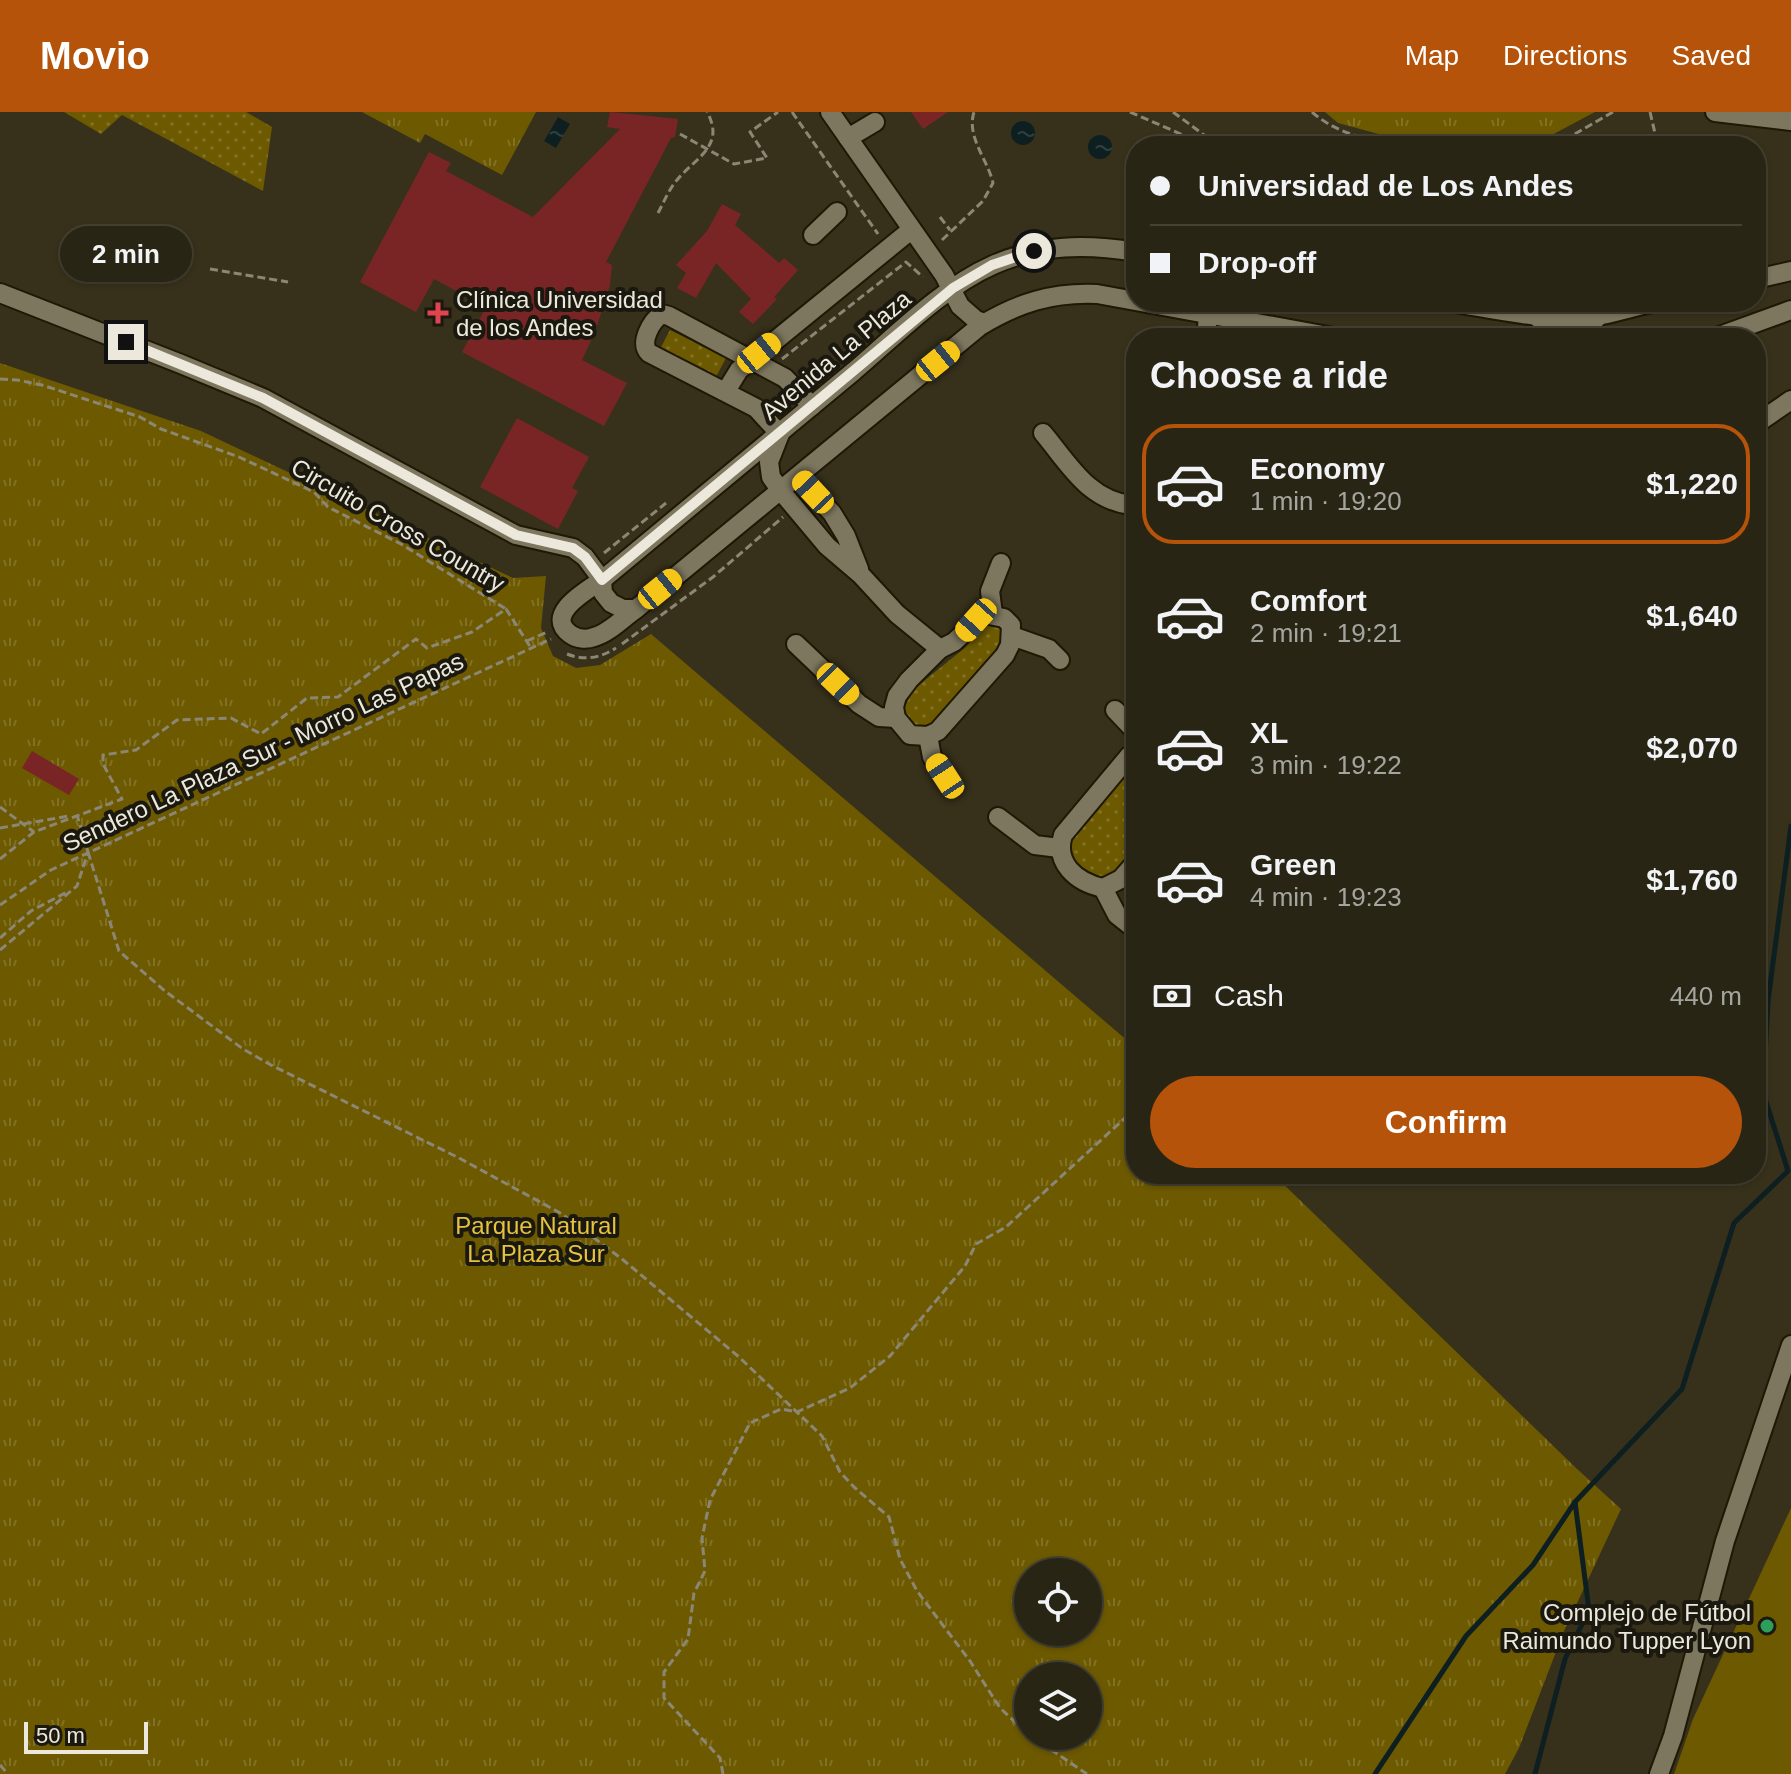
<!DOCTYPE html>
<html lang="en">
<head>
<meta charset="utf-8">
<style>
  :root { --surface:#292514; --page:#353122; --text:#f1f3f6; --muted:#a5a5a0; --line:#454234; --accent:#b45309 }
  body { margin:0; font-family:Helvetica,sans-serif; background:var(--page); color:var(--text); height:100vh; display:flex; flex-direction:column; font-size:30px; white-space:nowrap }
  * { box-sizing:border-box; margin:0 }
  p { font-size:26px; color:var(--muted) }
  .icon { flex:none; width:44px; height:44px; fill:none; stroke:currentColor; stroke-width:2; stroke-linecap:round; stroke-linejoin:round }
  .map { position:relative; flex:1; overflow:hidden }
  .side { position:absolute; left:1126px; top:216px; width:640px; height:856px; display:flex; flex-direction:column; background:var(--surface); border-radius:32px; box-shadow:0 2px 6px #0004,0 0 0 2px var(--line) }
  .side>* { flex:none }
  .top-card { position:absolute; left:1126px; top:24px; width:640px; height:176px; border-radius:32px; box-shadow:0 2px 6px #0004,0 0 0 2px var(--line); display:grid; align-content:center; height:176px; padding:0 24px; background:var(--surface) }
  .fabs { position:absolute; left:1014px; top:1446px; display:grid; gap:16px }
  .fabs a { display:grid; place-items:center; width:88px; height:88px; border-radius:50%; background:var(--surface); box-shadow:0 2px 6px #0004,0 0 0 2px var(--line); font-size:40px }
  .scale { position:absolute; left:24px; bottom:20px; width:124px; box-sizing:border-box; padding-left:8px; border:4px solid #ece8db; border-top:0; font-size:22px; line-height:28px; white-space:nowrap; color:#ece8db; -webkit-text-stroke:6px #1b190f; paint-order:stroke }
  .end { position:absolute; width:36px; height:36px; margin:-18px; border:10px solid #ece8db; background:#111; box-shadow:0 0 0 4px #111 }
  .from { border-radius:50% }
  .bubble { position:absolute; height:56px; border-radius:28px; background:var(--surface); box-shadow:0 2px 6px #0004,0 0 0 2px var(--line); font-size:26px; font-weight:800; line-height:56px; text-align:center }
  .car { position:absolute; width:24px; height:48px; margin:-24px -12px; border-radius:10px; box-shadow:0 0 6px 2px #0007; background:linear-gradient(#f5c518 24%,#345 0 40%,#f5c518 0 76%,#345 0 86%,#f5c518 0) }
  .top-card b { display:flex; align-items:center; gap:28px; height:76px; font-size:30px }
  .top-card b+b { border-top:2px solid var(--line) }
  .top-card i { width:20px; height:20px; background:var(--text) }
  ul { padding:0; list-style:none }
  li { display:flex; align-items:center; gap:24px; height:120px; margin:0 16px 12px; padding:0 8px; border:4px solid transparent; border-radius:32px }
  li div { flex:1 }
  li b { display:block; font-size:30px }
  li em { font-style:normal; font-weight:800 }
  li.active { border-color:var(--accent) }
  li>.icon { width:72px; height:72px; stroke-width:1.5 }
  h2 { padding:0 24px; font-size:36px; line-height:96px }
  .pay { display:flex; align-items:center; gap:20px; height:88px; padding:0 24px; font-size:30px }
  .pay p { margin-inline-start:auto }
  .button { display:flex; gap:16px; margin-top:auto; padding:16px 24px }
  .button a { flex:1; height:92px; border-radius:48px; background:var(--accent); color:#fff; font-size:32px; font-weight:800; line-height:92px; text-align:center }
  header { display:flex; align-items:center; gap:48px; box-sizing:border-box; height:112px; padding:0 40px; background:var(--accent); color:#fff }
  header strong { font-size:38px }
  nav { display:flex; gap:44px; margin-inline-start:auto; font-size:28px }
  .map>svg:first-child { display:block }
</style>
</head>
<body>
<header>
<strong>Movio</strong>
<nav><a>Map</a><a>Directions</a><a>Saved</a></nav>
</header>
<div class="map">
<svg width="1791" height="1662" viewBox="0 0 1791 1662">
  <defs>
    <pattern id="grass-dots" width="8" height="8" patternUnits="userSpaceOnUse" patternTransform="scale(2)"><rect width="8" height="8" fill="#6c5900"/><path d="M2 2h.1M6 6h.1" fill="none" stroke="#817125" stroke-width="1.8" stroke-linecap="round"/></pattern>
    <pattern id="park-tufts" width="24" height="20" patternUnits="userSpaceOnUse" patternTransform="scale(2)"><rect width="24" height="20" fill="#6c5900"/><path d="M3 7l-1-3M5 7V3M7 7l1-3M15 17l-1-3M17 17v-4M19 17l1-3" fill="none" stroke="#817125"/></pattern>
    <pattern id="water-ripples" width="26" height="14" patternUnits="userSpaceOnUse" patternTransform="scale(2)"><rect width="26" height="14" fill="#0d1f20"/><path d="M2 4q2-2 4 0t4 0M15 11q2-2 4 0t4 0" fill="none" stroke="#304040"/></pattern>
  </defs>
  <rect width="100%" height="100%" fill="#37311b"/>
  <!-- grass -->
  <g fill="url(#grass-dots)">
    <polygon points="64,0 246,0 272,15 263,79 122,3 101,22"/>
    <polygon points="670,218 726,246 716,265 660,237"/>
    <polygon points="988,507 1002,515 1000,537 930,618 910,614 902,600 914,577 966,535"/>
    <polygon points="1136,650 1135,741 1120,757 1098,767 1079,754 1066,739 1070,715 1126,654"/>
  </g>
  <!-- park -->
  <g fill="url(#park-tufts)" fill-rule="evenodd">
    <polygon points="362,0 536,0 502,63 425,22 420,31"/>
    <polygon points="1325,0 1595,0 1531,34 1423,34 1338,11"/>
    <path d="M0 251 201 319 513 466 546 464 541 516 553 544 576 556 600 553 651 522 1136 936V1062H1273L1576 1356 1621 1397 1564 1519 1519 1636 1505 1662H0ZM1028 1460H1088V1520H1028ZM1028 1564H1088V1624H1028Z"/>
  </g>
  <!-- pitch -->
  <polygon fill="#6c5900" points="1791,1396 1791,1662 1674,1662 1693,1607"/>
  <!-- water -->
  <g fill="url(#water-ripples)">
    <polygon points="558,5 570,12 556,36 544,29"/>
    <circle cx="1023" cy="21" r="12"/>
    <circle cx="1100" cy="35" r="12"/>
  </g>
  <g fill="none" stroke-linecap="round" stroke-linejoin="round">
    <!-- stream -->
    <g stroke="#0d1f20" stroke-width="5">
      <polyline points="1375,1662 1466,1524 1533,1453 1575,1390 1682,1277 1734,1111 1788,1059 1763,980 1768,889 1791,714"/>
      <polyline points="1535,1662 1565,1547 1589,1498 1575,1390"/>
    </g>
  </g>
  <!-- building -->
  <g fill="#7a2525">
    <polygon points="610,0 678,7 675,25 671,26 606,150 612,153 610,173 595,220 582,248 627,271 604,314 462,240 486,195 434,167 416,200 360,170 429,40 451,51 446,59 533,105 620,17 607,15"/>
    <polygon points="911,0 948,0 923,17"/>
    <polygon points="722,92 741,102 735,113 779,151 784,146 798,158 774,185 777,187 753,212 739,200 751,187 716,151 696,186 677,176 686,161 676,153 707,119"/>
    <polygon points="517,306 589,345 572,376 578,379 558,417 480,375"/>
    <polygon points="32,639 79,667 69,683 22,656"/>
  </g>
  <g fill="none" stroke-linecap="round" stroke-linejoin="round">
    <defs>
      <g id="minor">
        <polyline points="830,0 944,163 960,194 976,208 985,211"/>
        <polyline points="1715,0 1791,9"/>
        <polyline points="848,26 875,10"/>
        <polyline points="813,123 837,100"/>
        <path d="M1136 140C1087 132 1040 132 993 153 943 175 896 223 854 259 770 329 686 399 602 468 588 478 543 502 570 522 577 527 586 528 594 525 609 521 623 506 636 497L980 214C1018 191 1052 180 1097 182L1339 226"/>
        <polyline points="1756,167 1791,159"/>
        <polyline points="0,181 181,252 263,286 516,423 573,436 585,445 602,468 603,481 611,491 623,497 636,497"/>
        <path d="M1449 190C1499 198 1551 211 1602 203 1620 199 1638 194 1656 190"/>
        <polyline points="1536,204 1544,211 1549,226"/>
        <polyline points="1206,226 1208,204"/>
        <polyline points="1588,226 1591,212 1600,203"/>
        <polyline points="1714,226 1791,198"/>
        <polyline points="726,279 739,258 911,118"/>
        <path d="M812 294 785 266 669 204 662 202C651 209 639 231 649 241L756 296 780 322 769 350 771 365 781 379 827 434 861 463 897 502 940 537"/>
        <polyline points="1756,312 1791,288"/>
        <path d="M1043 321C1069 352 1088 388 1131 393"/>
        <polyline points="798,365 832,401 846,424 859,457"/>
        <polygon points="984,502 1004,506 1011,513 1010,533 1005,543 938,619 928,624 910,623 896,606 894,595 897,584 909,568 940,537 954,530"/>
        <polyline points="993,502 990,479 1001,451"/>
        <polyline points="1012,524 1049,537 1060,548"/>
        <polyline points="796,532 859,592 879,605 896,606"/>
        <polyline points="1115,598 1136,620"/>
        <polyline points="928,624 932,645 945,664"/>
        <path d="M1136 641 1129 644 1063 723C1054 751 1076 770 1103 776L1121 767 1136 750"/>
        <polyline points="998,705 1035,733 1059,736"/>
        <polyline points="1103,776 1117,803 1136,818"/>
        <polyline points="1659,1662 1673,1624 1725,1429 1791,1233"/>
      </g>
    </defs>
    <!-- minor casing -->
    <use href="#minor" stroke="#1e1804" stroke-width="22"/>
    <!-- path -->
    <g stroke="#8c8775" stroke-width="3" stroke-dasharray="8 4" stroke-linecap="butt">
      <polyline points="792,0 878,122"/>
      <polyline points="1130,0 1190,26 1214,31"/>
      <polyline points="1173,0 1219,34"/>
      <path d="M1312 0C1336 21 1363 26 1394 34"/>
      <polyline points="1650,0 1658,34"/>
      <polyline points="680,22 734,52 767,46 750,20 778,0"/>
      <polyline points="1554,34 1613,0"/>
      <path d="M658 101C664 90 669 77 677 68 695 46 726 34 707 0"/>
      <polyline points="940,105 950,118"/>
      <path d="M942 128 983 89 993 71C988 48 966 25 974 0"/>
      <polyline points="210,157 288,170"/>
      <polyline points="782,247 906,150 923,165"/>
      <polyline points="0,267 17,268 42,273 140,305 161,317 239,345 314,380 328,395 401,432 506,497"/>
      <polyline points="604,441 666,391"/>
      <polyline points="527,529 547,520"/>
      <polyline points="622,532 713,465 783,405"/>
      <path d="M567 542C585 549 600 546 616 536"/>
      <polyline points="0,695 34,720"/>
      <polyline points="0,716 69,704"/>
      <polyline points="88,740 119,839 165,879 243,937 271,953 459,1046 562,1102 622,1147 739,1245 822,1324 840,1360 854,1375 889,1405 900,1447 917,1479 970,1549 1000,1596 1028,1622"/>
      <polyline points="0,747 34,720 122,687 103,652 103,643 136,638 177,608 231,606 261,622 307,586 338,585 416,527 427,536 472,520 506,497 531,536"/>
      <polyline points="0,793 51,758 551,527"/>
      <polyline points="0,826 31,799 69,779"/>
      <polyline points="0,838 77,774 88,740 77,703"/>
      <polyline points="1031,1624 1087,1662"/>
      <polyline points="0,1653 8,1662"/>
      <polyline points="723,1662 720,1646 664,1586 664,1560 688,1527 694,1481 705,1459 702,1426 710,1388 750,1311 781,1297 797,1300 850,1276 890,1244 965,1154 976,1132 1006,1115 1136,996"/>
    </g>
    <!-- minor -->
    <use href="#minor" stroke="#7d775f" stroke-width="18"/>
  </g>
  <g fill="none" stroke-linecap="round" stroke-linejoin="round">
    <!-- route -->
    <polyline stroke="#ece8db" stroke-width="10" points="126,230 263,286 516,423 573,436 585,445 602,468 953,176 992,153 1034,139"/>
  </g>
  <!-- markers -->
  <path fill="#e0444e" stroke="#1b190f" stroke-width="3" d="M434 189h8v8h8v8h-8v8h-8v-8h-8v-8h8z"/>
  <circle fill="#2e9e5b" stroke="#1b190f" stroke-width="3" cx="1767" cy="1514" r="8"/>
  <g text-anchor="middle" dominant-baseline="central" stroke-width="8" stroke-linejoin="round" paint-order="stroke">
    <!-- poi labels -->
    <g font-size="24" fill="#ece8db" stroke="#1b190f" text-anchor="start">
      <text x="456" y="187">Clínica Universidad<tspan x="456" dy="28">de los Andes</tspan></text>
      <text x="1751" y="1500" text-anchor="end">Complejo de Fútbol<tspan x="1751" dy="28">Raimundo Tupper Lyon</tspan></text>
    </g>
    <!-- street labels -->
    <g font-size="24" fill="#ece8db" stroke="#1b190f">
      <text transform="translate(836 243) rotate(-40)">Avenida La Plaza</text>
      <text transform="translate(398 413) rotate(30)">Circuito Cross Country</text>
      <text transform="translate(263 640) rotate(-25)">Sendero La Plaza Sur - Morro Las Papas</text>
    </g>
    <!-- park labels -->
    <g font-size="24" fill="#e5c340" stroke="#1b190f">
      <text x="536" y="1113">Parque Natural<tspan x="536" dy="28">La Plaza Sur</tspan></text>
    </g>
  </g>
</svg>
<div class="fabs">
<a><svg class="icon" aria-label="locate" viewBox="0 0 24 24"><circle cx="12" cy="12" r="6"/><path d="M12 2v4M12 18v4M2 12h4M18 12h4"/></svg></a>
<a><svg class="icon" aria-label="layers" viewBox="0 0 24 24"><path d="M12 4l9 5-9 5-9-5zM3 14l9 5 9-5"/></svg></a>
</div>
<div class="scale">50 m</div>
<i class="end from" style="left:1034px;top:139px"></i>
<i class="end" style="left:126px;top:230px"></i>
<div class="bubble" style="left:60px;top:114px;width:132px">2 min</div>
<i class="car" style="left:759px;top:241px;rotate:51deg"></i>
<i class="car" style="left:938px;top:249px;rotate:51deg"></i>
<i class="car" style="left:813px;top:380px;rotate:317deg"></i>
<i class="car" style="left:660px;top:477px;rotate:51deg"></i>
<i class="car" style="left:976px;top:508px;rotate:222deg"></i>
<i class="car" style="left:838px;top:572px;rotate:134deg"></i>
<i class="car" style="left:945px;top:664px;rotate:327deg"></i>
<div class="top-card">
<b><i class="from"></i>Universidad de Los Andes</b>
<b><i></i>Drop-off</b>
</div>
<section class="side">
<h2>Choose a ride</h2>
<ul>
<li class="active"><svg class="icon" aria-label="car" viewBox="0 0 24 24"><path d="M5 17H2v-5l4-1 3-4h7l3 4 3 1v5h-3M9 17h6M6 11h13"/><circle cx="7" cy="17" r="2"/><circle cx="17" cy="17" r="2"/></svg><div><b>Economy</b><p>1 min · 19:20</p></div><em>$1,220</em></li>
<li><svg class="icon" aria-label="car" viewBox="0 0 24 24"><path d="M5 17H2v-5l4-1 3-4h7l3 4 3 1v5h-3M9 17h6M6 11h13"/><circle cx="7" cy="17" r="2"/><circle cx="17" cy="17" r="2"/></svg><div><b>Comfort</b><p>2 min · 19:21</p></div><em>$1,640</em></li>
<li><svg class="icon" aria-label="car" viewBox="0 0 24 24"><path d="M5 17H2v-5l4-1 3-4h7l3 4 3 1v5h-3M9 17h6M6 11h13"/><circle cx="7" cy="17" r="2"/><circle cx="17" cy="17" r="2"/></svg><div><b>XL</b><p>3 min · 19:22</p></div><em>$2,070</em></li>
<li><svg class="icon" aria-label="car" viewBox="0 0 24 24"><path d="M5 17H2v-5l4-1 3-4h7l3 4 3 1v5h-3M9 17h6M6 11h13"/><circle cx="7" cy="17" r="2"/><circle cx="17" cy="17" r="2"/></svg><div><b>Green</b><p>4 min · 19:23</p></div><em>$1,760</em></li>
</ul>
<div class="pay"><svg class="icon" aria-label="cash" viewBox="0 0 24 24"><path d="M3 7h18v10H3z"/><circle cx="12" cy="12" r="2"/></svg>Cash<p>440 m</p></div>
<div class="button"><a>Confirm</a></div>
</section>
</div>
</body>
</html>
